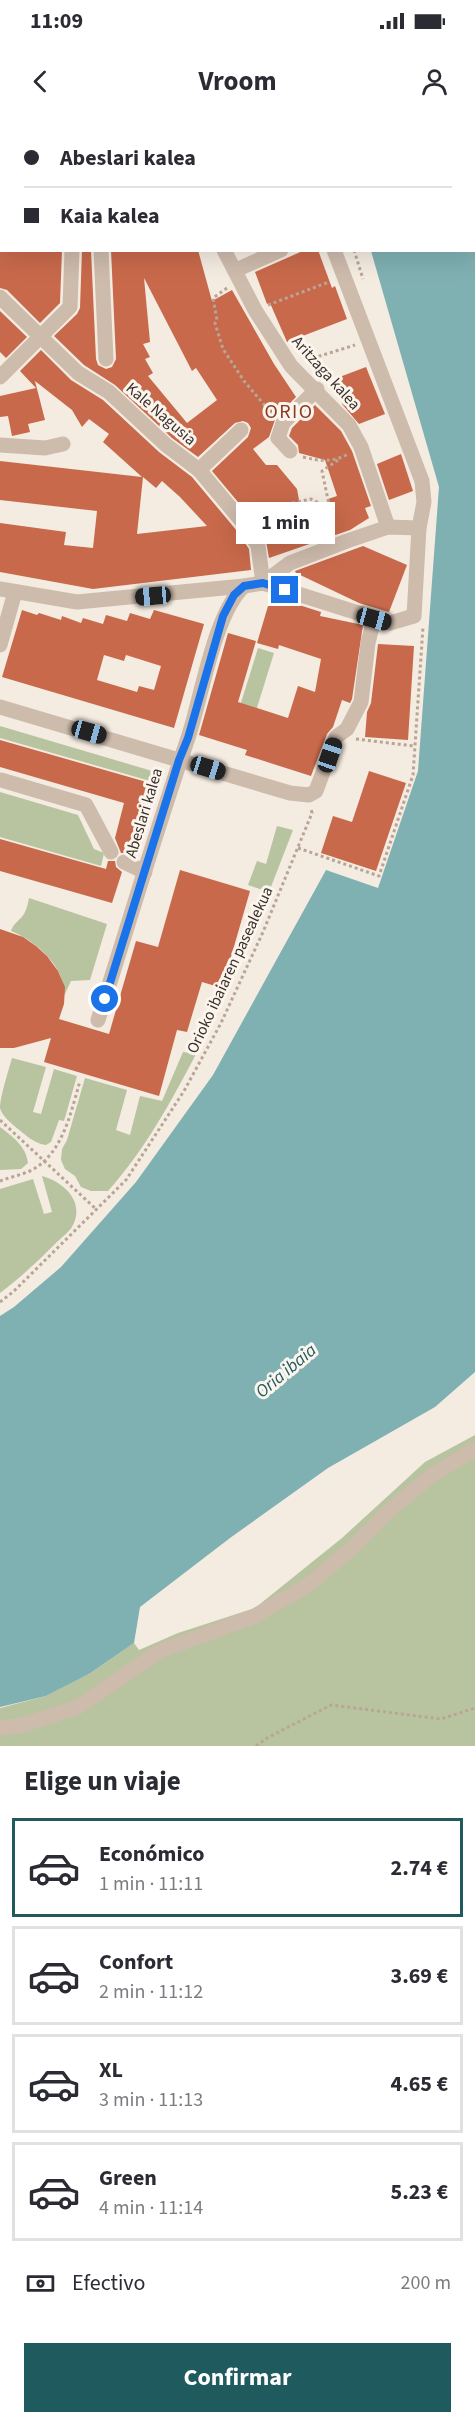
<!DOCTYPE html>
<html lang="es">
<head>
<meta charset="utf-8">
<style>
  :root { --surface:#fff; --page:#f2f2f3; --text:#2b2b33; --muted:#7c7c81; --line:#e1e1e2; --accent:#1f5a5e }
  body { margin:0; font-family:"Source Sans 3",sans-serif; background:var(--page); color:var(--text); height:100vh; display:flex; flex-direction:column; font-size:22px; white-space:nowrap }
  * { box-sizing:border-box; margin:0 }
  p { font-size:20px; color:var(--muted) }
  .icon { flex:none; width:33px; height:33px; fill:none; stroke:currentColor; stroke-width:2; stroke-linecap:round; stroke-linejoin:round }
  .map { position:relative; height:1626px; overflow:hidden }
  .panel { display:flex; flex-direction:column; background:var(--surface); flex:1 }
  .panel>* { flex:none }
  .hud { position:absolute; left:0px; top:0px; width:476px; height:132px; box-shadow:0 6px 24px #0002; display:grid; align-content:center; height:132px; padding:0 24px; background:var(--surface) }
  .end { position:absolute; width:27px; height:27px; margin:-14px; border:8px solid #1a73e8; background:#fff; box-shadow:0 0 0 3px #fff }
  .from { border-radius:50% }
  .bubble { position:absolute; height:42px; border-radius:0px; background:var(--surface); box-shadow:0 6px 24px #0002; font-size:20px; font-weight:700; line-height:42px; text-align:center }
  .car { position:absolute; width:18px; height:36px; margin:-18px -9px; border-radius:8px; box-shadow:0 0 4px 2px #0007; background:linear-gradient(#222 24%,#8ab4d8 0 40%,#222 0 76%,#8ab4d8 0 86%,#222 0) }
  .hud b { display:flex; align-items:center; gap:21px; height:57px; font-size:22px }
  .hud b+b { border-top:2px solid var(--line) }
  .hud i { width:15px; height:15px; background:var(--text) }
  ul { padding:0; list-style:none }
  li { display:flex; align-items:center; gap:18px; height:99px; margin:0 12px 9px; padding:0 12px; border:3px solid var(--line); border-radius:0px }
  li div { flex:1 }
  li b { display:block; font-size:22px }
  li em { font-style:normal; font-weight:700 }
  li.selected { border-color:var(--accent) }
  li>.icon { width:54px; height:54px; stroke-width:1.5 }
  h2 { padding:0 24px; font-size:27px; line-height:72px }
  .pay { display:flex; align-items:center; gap:15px; height:66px; padding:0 24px; font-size:22px }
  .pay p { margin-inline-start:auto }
  .button { display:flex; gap:12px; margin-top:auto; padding:12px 24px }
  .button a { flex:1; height:69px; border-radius:0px; background:var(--accent); color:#fff; font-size:24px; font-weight:700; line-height:69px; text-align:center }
  .status { display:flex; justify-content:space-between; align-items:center; height:42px; padding:0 30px; background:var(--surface); direction:ltr }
  .status svg { height:16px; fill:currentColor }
  header { display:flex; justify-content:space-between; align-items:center; height:78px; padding:0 24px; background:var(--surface); font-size:27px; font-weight:700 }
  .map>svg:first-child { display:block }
</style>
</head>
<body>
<div class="status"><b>11:09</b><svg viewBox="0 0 49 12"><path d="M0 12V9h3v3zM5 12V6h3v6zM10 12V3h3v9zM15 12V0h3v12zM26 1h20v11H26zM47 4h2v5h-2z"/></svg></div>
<header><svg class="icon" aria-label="back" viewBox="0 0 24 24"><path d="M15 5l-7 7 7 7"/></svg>Vroom<svg class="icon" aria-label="person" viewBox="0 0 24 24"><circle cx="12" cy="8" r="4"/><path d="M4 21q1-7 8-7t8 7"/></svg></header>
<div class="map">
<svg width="475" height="1626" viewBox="0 0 475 1626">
  <rect width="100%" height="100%" fill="#f4ebe1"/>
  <!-- green -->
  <g fill="#b8c4a0">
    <polygon points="258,528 274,533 245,626 229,621"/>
    <polygon points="0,606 159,653 157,663 0,618"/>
    <polygon points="0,672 78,695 94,729 104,733 101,746 0,717"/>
    <polygon points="277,706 293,710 269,772 248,765 257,741 266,744"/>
    <path d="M29 778 107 804 90 860 71 861 64 876C66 847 36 821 11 811 14 802 20 801 24 794 27 789 28 783 29 778Z"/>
    <path d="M183 932 196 934C171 982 144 1031 108 1071H91L81 1067 75 1056 65 1049 61 1040 62 1029 67 1020 85 958 127 970 116 1010 130 1015 140 976 162 981Z"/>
    <path d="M12 938 46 947 33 992 41 994 54 949 77 956 64 1001 59 1000 51 1022 46 1025C35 1024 27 1016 18 1009 12 1004 2 996 0 988 0 977 9 949 12 938Z"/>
    <path d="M0 1007C13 1017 26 1026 28 1043L21 1049 0 1050Z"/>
    <path d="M42 1056C64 1062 86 1082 72 1107 68 1113 61 1118 55 1124 38 1141 20 1158 0 1173V1069L33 1059 44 1094 52 1092Z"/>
    <polygon points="475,1315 475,1626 0,1626 0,1588 46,1576 89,1554 134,1523 139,1530 178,1513 255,1488 342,1418 425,1342"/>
  </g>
  <!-- water -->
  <polygon fill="#7fb0b2" points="335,0 475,0 475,1252 435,1287 328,1348 230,1418 140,1487 134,1523 89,1554 46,1576 0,1587 0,1196 14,1187 61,1147 136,1062 213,955 326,750 378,768 418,651 439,367 371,131 474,130 474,2"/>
  <!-- building -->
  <g fill="#c8694b" fill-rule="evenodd">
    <polygon points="0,130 62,130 60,183 40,203 7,170 0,168"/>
    <path d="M82 130H91L96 239 98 245 106 249 112 247 116 239 111 130H198L212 181 232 170 274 244 296 277 276 297 269 317 253 329 266 345H277L297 369 303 402 331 394 328 379 337 376 325 340 299 333 298 325 289 316 292 308 315 285 341 311 352 331 371 386 365 388 369 398 350 410 269 438 266 421 253 400 212 351 248 317 251 308 248 303 243 301 235 303 198 337 172 318 115 265 84 245 54 216 77 194 80 188ZM144 158 192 251 196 248 217 280 187 303 148 256 153 253 145 239 150 237 143 224 150 222Z"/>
    <polygon points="305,130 318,130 332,168 335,166 347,199 287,222 270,183 267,184 255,152"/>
    <polygon points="0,191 27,217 6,238 0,232"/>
    <path d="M41 230 71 260 103 280 159 332 192 357 237 411 249 429 251 450 93 469 0 452V403L66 412 64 425 93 428 97 391 0 380V341L142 357 103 322 109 314 89 299 82 307 72 290 35 261 45 300 28 304 30 312 12 316 8 296 0 297V276L36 268 20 251ZM143 357 156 368 162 361 180 377 207 406 137 414Z"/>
    <polygon points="366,247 385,294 359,304 342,284 345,280 337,258"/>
    <polygon points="401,334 413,371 389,380 377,344"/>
    <polygon points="363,426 407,445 389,492 359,483 296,453 295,451"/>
    <polygon points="271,476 321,492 320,496 363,505 352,579 350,583 342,580 333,607 327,614 311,656 245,635 247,630 199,615 228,513 256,521 238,582 288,598 298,566 315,572 321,539 279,525 278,529 257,523"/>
    <path d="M22 490 37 495 39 493 61 500 62 496 81 503 83 498 103 504 106 495 127 501 130 493 150 499 154 490 204 504 174 608 2 557ZM104 535 124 541 126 535 161 546 154 570 139 566 137 572 97 560Z"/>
    <polygon points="378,524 414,526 408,620 365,617 367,592 371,583"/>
    <polygon points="0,620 157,665 139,733 128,730 127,733 121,733 115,718 124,683 0,647"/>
    <polygon points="369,651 406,663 376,751 321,733 333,696 352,702"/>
    <polygon points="0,719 106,749 108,741 115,741 116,747 122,752 112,783 0,751"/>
    <polygon points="180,750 250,771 222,868 202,862 187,912 177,910 159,976 44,942 51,918 14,928 0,928 0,809 23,817 36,826 47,836 58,851 65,867 64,884 59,899 109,914 136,821 158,827"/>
  </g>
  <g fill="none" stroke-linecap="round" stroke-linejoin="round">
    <!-- path -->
    <g stroke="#b9a596" stroke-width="3" stroke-dasharray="3 3" stroke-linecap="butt">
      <polyline points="354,130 363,159"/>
      <polyline points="227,168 213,178 217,200 215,203 223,229 244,261 272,294"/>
      <polyline points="268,185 329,162"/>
      <polyline points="307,240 355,225"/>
      <path d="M303 337C320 341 332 343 348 334"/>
      <polyline points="267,411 297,406 292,383 311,379 330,389 322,351 338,340"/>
      <polyline points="356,619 414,626"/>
      <polyline points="298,728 379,756 413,655 423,507"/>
      <polyline points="0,1000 97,1090"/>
      <path d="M0 1061C10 1057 22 1055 32 1050 63 1033 71 992 80 961"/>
      <polyline points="0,1182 13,1172 126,1060 184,971 221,903 263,812 312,693 311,689"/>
      <polyline points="256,1626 267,1618 331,1585 441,1599 475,1588"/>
    </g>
    <!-- street -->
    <g stroke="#cdbbac" stroke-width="15">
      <polyline points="36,0 36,2"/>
      <polyline points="0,42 2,41"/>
      <polyline points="0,96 2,96"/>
      <polyline points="101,130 106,239"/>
      <polyline points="224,130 255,190 291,246 349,305 361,327 388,407"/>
      <polyline points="236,150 281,130"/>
      <polyline points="0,177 78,253 109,272 166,325 199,350 245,405 258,426 263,463"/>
      <polyline points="0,257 70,187 72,130"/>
      <polyline points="0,325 45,328 63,324"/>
      <polyline points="290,331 278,318 283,303 317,269"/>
      <polyline points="199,350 241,310"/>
      <polyline points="263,463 390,503 414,496 419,408 424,382 422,361 334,130"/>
      <polyline points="0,469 77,482 244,466 263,463 290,443 347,421 388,407 419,408"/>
      <polyline points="0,525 15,472"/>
      <polyline points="0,587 290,673 309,675 316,671 336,617 347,609 361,582 368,523 374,499"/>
      <polyline points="1,660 86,685 111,732"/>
      <polyline points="124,742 145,752"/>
      <path d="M98 900C128 806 156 711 188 618 202 576 214 494 244 466"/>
      <polyline points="0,1608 23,1605 78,1587 160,1531 253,1497 308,1465 352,1428 390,1390 431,1356 475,1329"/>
    </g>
    <!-- highway -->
    <polyline stroke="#5c4a42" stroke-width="18" points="197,0 200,2"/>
    <!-- highway-bridge -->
    <polyline stroke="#5c4a42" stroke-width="18" points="293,2 299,0"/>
  </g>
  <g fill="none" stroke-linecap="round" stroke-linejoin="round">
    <!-- route -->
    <polyline stroke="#1a73e8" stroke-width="8" points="105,879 179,640 188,618 223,496 234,475 244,466 263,463 285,470"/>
  </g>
  <g text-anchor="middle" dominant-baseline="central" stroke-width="6" stroke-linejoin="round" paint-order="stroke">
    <!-- street labels -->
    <g font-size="16" fill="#3b302b" stroke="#fbf5ee">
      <text transform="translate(326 253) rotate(48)">Aritzaga kalea</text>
      <text transform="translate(161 294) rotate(41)">Kale Nagusia</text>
      <text transform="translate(144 693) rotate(-73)">Abeslari kalea</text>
      <text transform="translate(230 850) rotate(-65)">Orioko ibaiaren pasealekua</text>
    </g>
    <!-- water labels -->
    <g font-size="18" font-style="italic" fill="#1f5a5e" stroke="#fbf5ee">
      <text transform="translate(286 1251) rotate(-40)">Oria ibaia</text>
    </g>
    <!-- quarter labels -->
    <g font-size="20" letter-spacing="1.5" fill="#8c3b22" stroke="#fbf5ee">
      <text x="289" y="292">ORIO</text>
    </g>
  </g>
</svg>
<i class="end from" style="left:105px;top:879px"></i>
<i class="end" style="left:285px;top:470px"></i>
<div class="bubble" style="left:236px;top:382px;width:99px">1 min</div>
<i class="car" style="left:153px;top:476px;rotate:265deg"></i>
<i class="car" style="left:374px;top:499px;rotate:105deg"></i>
<i class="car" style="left:89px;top:612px;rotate:106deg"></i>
<i class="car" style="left:330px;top:635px;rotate:19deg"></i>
<i class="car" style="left:208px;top:648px;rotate:107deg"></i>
<div class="hud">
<b><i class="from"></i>Abeslari kalea</b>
<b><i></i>Kaia kalea</b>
</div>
</div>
<section class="panel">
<h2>Elige un viaje</h2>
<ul>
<li class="selected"><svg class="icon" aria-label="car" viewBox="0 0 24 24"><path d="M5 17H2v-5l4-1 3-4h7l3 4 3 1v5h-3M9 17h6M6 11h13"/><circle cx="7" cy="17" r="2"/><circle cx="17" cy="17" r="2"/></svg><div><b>Económico</b><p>1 min · 11:11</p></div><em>2.74 €</em></li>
<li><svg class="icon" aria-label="car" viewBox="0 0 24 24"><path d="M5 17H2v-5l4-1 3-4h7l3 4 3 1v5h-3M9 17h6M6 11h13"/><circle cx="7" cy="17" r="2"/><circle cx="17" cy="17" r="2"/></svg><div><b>Confort</b><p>2 min · 11:12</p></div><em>3.69 €</em></li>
<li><svg class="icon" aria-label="car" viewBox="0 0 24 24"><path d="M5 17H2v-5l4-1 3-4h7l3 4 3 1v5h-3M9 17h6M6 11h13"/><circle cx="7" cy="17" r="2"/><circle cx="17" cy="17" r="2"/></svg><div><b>XL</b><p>3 min · 11:13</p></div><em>4.65 €</em></li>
<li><svg class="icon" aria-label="car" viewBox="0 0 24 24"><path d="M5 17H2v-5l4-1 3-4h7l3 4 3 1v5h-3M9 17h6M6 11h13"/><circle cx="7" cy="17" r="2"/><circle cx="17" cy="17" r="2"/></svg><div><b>Green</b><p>4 min · 11:14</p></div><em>5.23 €</em></li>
</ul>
<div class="pay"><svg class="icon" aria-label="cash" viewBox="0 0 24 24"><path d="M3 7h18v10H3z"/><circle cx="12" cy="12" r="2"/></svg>Efectivo<p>200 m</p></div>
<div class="button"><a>Confirmar</a></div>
</section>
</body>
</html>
